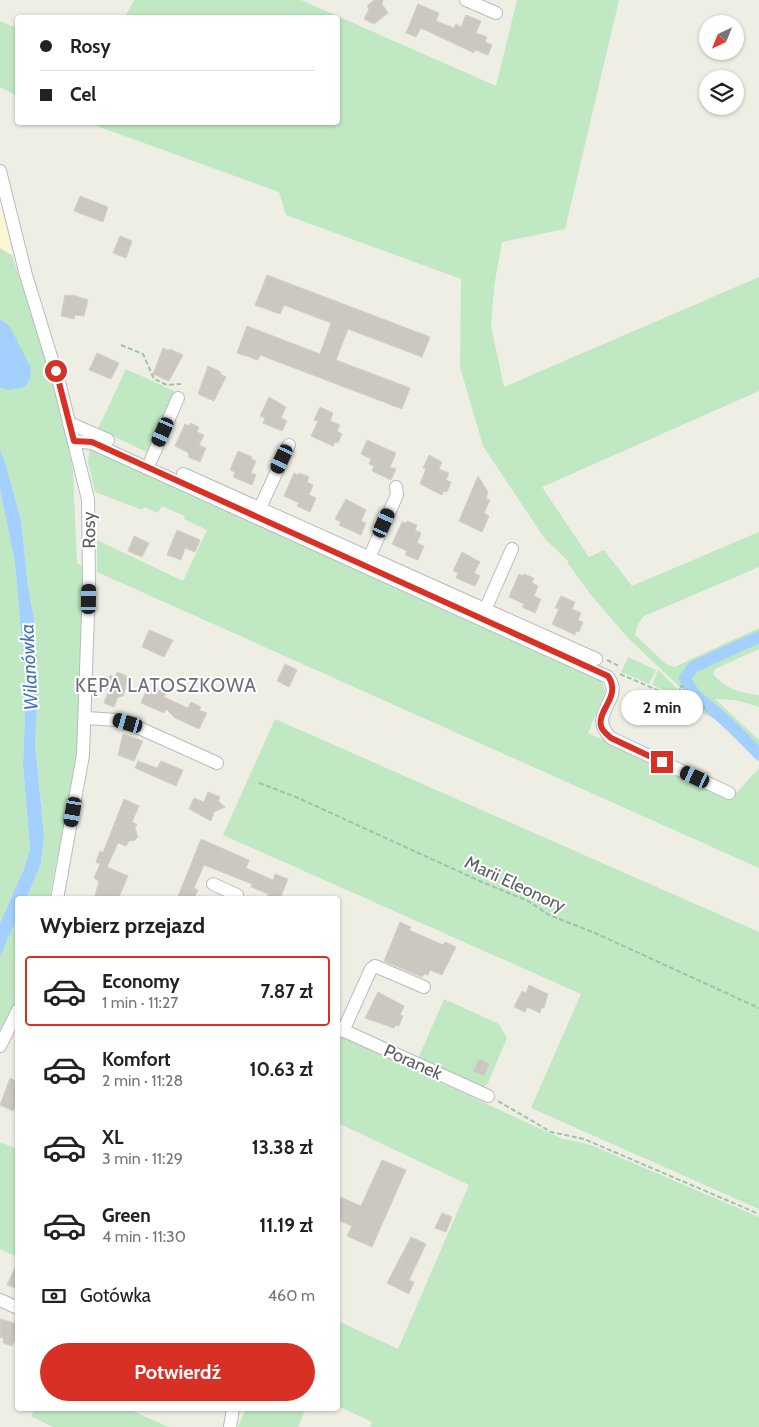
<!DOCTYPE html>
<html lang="pl">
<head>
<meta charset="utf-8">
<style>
  :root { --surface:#fff; --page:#f6f6f6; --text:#222; --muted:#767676; --line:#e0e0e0; --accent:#d93025 }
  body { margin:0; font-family:Cabin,sans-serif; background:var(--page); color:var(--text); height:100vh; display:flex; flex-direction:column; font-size:19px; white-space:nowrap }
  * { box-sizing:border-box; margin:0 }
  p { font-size:16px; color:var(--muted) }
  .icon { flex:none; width:28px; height:28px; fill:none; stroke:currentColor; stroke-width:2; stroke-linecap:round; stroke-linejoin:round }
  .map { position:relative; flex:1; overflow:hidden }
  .details { position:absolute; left:15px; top:896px; width:325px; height:515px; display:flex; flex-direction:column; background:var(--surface); border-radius:5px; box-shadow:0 1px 4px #0004 }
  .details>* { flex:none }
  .guide { position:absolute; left:15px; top:15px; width:325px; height:110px; border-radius:5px; box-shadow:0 1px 4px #0004; display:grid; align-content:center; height:110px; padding:0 25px; background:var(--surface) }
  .needle { width:32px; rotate:223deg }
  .tools { position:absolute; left:699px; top:15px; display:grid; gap:10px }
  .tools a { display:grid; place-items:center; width:45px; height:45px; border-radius:50%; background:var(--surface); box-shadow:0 1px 4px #0004; font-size:25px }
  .end { position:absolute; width:22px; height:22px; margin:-11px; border:6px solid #d93025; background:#fff; box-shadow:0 0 0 2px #fff }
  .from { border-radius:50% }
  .bubble { position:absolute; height:35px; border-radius:18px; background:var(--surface); box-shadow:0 1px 4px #0004; font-size:16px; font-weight:700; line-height:35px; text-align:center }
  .car { position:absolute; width:15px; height:30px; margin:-15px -8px; border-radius:6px; box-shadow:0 0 4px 1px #0007; background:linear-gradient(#222 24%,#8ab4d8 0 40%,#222 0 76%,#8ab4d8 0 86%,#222 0) }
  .guide b { display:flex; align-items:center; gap:18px; height:48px; font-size:19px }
  .guide b+b { border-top:1px solid var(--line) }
  .guide i { width:12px; height:12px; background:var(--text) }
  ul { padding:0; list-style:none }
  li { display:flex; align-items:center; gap:15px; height:70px; margin:0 10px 8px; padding:0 15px; border:2px solid transparent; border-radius:5px }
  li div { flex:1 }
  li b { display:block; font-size:19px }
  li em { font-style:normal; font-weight:700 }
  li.selected { border-color:var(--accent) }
  li>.icon { width:45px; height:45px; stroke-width:1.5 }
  h2 { padding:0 25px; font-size:22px; line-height:60px }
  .pay { display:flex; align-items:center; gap:12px; height:55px; padding:0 25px; font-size:19px }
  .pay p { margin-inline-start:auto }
  .cta { display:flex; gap:10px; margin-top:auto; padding:10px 25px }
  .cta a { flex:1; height:58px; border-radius:30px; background:var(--accent); color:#fff; font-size:20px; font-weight:700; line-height:58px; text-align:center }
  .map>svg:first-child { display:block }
</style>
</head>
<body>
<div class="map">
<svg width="759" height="1427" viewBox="0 0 759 1427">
  <rect width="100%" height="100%" fill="#efeee4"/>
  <!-- green -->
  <g fill="#bfe8c3">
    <path d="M134 0H301L496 86 517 0H619L565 229 502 242 494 287 491 326 504 387 759 277V391L542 487 589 557 604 550 632 586 759 532V567L644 616 638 624 635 635 666 664 674 667 759 628V649L715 669 713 674C726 689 740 693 759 695V707L736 700 715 699 759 740V762L715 719 702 713 703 709 628 638 590 594 568 563V561L545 539 483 446 460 367 461 279 286 215 279 192 89 123 338 122V18L125 17Z"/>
    <polygon points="0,21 17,28 17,96 0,87"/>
    <polygon points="0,248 12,255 51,374 64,427 73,470 77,563 83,567 79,747 49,899 26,899 41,864 44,836 35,744 38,692 37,659 34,619 28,586 21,520 5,462 0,450"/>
    <polygon points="126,369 174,391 172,400 149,453 98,429"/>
    <polygon points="90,448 602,681 605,691 588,733 732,798 759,768 759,868 97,572 97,540 183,581 207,530 184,519 185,516 162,506 158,513 144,507 142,510 95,492 88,462"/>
    <polygon points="0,489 15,563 21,626 26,685 23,765 30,849 24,869 0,923"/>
    <polygon points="628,657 656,670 649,684 621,672"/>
    <polygon points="658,670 685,696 684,699 652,685"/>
    <polygon points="275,719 759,932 759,1209 531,1108 581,994 223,835"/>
    <polygon points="17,918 17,997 0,1034 0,957"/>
    <polygon points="444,999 499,1024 507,1038 487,1085 481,1087 418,1059"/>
    <polygon points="338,1035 560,1138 591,1145 759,1217 759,1427 370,1427 372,1422 338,1406 338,1321 398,1349 469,1185 338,1123"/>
    <polygon points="0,1142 17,1149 17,1257 0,1249"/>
    <polygon points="35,1409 128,1409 169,1427 53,1427 31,1416"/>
    <polygon points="246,1409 306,1409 298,1427 238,1427"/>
  </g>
  <!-- sand -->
  <polygon fill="#fcf6d2" points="0,201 12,255 0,248"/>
  <!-- water -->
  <g fill="#a4d0ff">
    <polygon points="0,319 10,327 31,368 30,379 25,387 8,390 0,387"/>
    <polygon points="0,450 5,462 21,520 28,586 34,619 37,659 38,692 35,744 44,836 41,864 26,899 18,899 17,918 0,957 0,923 24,869 30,849 23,765 26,685 15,563 0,489"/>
  </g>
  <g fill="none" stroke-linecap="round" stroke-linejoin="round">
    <!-- canal -->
    <path stroke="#a4d0ff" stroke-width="12" d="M759 637 693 667 685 678C692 698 714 709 728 723 739 733 749 744 759 754"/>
  </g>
  <!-- building -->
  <g fill="#cac8c1" stroke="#d4d0c2">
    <polygon points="374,0 383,0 382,4 388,13 374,24 364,19 369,9 367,6"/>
    <polygon points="418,4 439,13 436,21 454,28 456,24 461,27 466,15 481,21 476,33 487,37 485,42 492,45 488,55 475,50 474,53 421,28 416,37 406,33"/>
    <polygon points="80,196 108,207 103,222 74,211"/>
    <polygon points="120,236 132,241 126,258 113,253"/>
    <polygon points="267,275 430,337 422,357 348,329 336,360 410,388 402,409 260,355 258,360 237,353 247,326 320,354 331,323 284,305 280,314 255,305"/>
    <polygon points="65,295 73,296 73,295 88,300 84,316 75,315 74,319 61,316"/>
    <polygon points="163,348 169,351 170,349 183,355 169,381 153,374"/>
    <polygon points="97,353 119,363 111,379 89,370"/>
    <polygon points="208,366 221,372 220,374 226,377 214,401 198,394"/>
    <polygon points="269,397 286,407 281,418 287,421 282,431 263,423 265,418 260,416"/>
    <polygon points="320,407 333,413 330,421 340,425 337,431 342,434 338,443 335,442 333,446 311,436 318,421 314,420"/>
    <polygon points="190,423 199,427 197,432 204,435 199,445 206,448 200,462 188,457 189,453 175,446 185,424 189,426"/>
    <polygon points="367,440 396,453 390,467 396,469 391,480 372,471 374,466 369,464 371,459 361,454"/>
    <polygon points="238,451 252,457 251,459 256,461 251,473 256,475 252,485 233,477 235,472 230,470"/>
    <polygon points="429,455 442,462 439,469 449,473 446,480 451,482 447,492 444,491 442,495 420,484 426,469 423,468"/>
    <polygon points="294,473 298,475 299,473 309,477 307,482 313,485 309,495 316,498 310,512 297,506 299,503 284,496"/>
    <polygon points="478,476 488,492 486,499 490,500 484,513 489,516 482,532 459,521"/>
    <polygon points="346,499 366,510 361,521 366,523 361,535 339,525 341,522 335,519"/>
    <polygon points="407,521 417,525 415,530 421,533 417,543 424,546 418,560 405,555 407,551 392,544 402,522 406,523"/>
    <polygon points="177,530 200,540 195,552 185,548 181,560 167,555"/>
    <polygon points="134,536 149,543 142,557 128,551"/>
    <polygon points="462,552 480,562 474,573 480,576 475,586 456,578 458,573 453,571"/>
    <polygon points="519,574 523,576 524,574 534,578 532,583 538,586 534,596 541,599 535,613 522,607 524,604 509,597"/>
    <polygon points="561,596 575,602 572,609 581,613 578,620 583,622 579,632 576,631 575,635 552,624 559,609 555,608"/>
    <polygon points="149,630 173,640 164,657 142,647"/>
    <polygon points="285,664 297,670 289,687 277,681"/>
    <polygon points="117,672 129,677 123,696 118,697 114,707 104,703 109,690 104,687 110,675 115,677"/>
    <polygon points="147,689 156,693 158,690 166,693 164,697 170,700 188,708 191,702 201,707 199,710 207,713 199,729 175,718 166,709 164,713 141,703"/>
    <polygon points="123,734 143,741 134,761 118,755"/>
    <polygon points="138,761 157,768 161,761 183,770 176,786 135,768"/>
    <polygon points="208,792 220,797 218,801 225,807 214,812 211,821 189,809 194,798 204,802"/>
    <polygon points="124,799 139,806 132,822 137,824 135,828 138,837 135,840 129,841 126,846 118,843 107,867 128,876 118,899 94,899 99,881 94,878 100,864 96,862 100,851 103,853"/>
    <polygon points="201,839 249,860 246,868 273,880 275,874 288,879 280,899 269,899 268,894 251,887 252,884 204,865 194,888 198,890 194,899 177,899"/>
    <polygon points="400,922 411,927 409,930 443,945 445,942 456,947 442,975 430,970 428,975 424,974 422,977 384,961"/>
    <polygon points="529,985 548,994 544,1008 542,1007 540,1013 527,1007 525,1012 514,1007 522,991 526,993"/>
    <polygon points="378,992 404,1006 400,1015 403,1016 399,1026 396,1025 394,1028 365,1018"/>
    <polygon points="479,1059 489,1064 484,1076 473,1071"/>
    <polygon points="10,1078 18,1082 18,1101 13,1111 0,1105"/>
    <polygon points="382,1160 406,1170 372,1247 347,1236 352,1226 338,1220 338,1196 361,1206"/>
    <polygon points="442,1213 452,1217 446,1232 435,1228"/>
    <polygon points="411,1237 426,1244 409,1280 414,1282 409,1294 387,1283"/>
    <polygon points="18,1261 18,1289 7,1285"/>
    <polygon points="0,1319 18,1324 18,1334 12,1346 3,1343 4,1339 0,1337"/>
  </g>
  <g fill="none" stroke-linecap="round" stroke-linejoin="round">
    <defs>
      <g id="minor">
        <polyline points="466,0 496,13"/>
        <polyline points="0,171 26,275 60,386 88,499 89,585 83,755 57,899"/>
        <polyline points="69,423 108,440"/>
        <path d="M74 441 92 443 608 677C626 700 585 713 611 738L729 793"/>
        <polyline points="151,460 178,398"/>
        <polyline points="183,474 596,659"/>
        <polyline points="260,508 289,445"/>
        <polyline points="369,558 397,495 396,487"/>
        <polyline points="485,610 512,549"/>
        <polyline points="86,718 117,720 128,723 217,763"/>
        <polyline points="213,884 237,895 238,899"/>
        <polyline points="338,1028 488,1096"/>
        <polyline points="343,1031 371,969 375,966 424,987"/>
        <polyline points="0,1046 18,1010"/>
        <polyline points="0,1300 18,1308"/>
        <polyline points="230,1427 233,1409"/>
      </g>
    </defs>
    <!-- minor casing -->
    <use href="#minor" stroke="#b9bbc1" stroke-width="14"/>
    <!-- path -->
    <g stroke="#97c7a8" stroke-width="2" stroke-dasharray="5 2.5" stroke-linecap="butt">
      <polyline points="121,345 143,354 154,379 167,385 181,384"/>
      <polyline points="607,660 619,666"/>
      <polyline points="620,674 685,702 687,697 680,690 680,687"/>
      <polyline points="680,687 682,686 701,703 707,712"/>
      <polyline points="259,783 296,797 482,882 528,901 549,915 595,933 759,1008"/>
      <polyline points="498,1101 551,1132 584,1139 759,1214"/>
    </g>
    <!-- minor -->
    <use href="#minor" stroke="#fff" stroke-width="12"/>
  </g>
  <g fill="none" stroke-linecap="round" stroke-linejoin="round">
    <!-- route -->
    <path stroke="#d93025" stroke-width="6" d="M56 371 74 441 92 442 608 676C622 696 597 710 601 726 602 731 608 735 611 738L662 762"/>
  </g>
  <g text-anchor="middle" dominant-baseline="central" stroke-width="4" stroke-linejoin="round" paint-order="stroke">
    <!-- street labels -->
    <g font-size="18" fill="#5c5f65" stroke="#fff">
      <text transform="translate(89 530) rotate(-91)">Rosy</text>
      <text transform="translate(515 884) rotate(25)">Marii Eleonory</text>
      <text transform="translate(413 1062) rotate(24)">Poranek</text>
    </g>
    <!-- water labels -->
    <g font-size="19" font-style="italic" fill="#3e73c0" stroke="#fff">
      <text transform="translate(29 667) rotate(-93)">Wilanówka</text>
    </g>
    <!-- neighbourhood labels -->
    <g font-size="19" letter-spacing="1" fill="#6d7177" stroke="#fff">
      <text x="166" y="685">KĘPA LATOSZKOWA</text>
    </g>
  </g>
</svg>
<div class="tools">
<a><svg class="needle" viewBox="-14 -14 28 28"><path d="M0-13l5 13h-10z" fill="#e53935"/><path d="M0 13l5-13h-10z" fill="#767676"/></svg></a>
<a><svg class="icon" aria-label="layers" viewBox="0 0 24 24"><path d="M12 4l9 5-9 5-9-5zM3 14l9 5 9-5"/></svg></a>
</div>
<i class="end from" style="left:56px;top:371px"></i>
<i class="end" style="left:662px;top:762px"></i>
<div class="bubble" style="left:621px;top:690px;width:82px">2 min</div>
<i class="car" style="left:163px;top:432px;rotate:204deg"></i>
<i class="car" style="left:282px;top:459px;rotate:205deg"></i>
<i class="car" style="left:384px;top:523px;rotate:24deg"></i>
<i class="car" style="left:89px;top:599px;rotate:1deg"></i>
<i class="car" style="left:128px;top:723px;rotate:286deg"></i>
<i class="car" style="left:695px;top:777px;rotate:295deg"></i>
<i class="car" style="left:73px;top:812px;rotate:190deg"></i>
<div class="guide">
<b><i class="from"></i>Rosy</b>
<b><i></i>Cel</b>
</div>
<section class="details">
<h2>Wybierz przejazd</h2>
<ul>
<li class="selected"><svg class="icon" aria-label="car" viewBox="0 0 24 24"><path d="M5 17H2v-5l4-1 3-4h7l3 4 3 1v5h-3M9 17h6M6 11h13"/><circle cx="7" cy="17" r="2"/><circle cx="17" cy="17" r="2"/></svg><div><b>Economy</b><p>1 min · 11:27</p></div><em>7.87 zł</em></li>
<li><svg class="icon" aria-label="car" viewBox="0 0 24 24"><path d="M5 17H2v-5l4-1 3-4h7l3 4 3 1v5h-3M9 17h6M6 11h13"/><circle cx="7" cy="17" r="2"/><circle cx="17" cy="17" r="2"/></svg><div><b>Komfort</b><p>2 min · 11:28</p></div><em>10.63 zł</em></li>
<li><svg class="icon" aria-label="car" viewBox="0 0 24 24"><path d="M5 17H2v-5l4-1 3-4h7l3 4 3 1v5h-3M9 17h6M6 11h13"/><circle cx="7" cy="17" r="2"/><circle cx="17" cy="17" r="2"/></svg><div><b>XL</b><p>3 min · 11:29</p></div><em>13.38 zł</em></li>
<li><svg class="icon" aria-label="car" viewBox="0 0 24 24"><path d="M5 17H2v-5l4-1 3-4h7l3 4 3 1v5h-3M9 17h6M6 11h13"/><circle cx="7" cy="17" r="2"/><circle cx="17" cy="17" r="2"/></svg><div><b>Green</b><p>4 min · 11:30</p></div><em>11.19 zł</em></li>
</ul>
<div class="pay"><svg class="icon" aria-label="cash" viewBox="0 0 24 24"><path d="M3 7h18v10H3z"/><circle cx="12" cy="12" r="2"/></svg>Gotówka<p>460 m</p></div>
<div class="cta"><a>Potwierdź</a></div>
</section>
</div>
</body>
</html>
